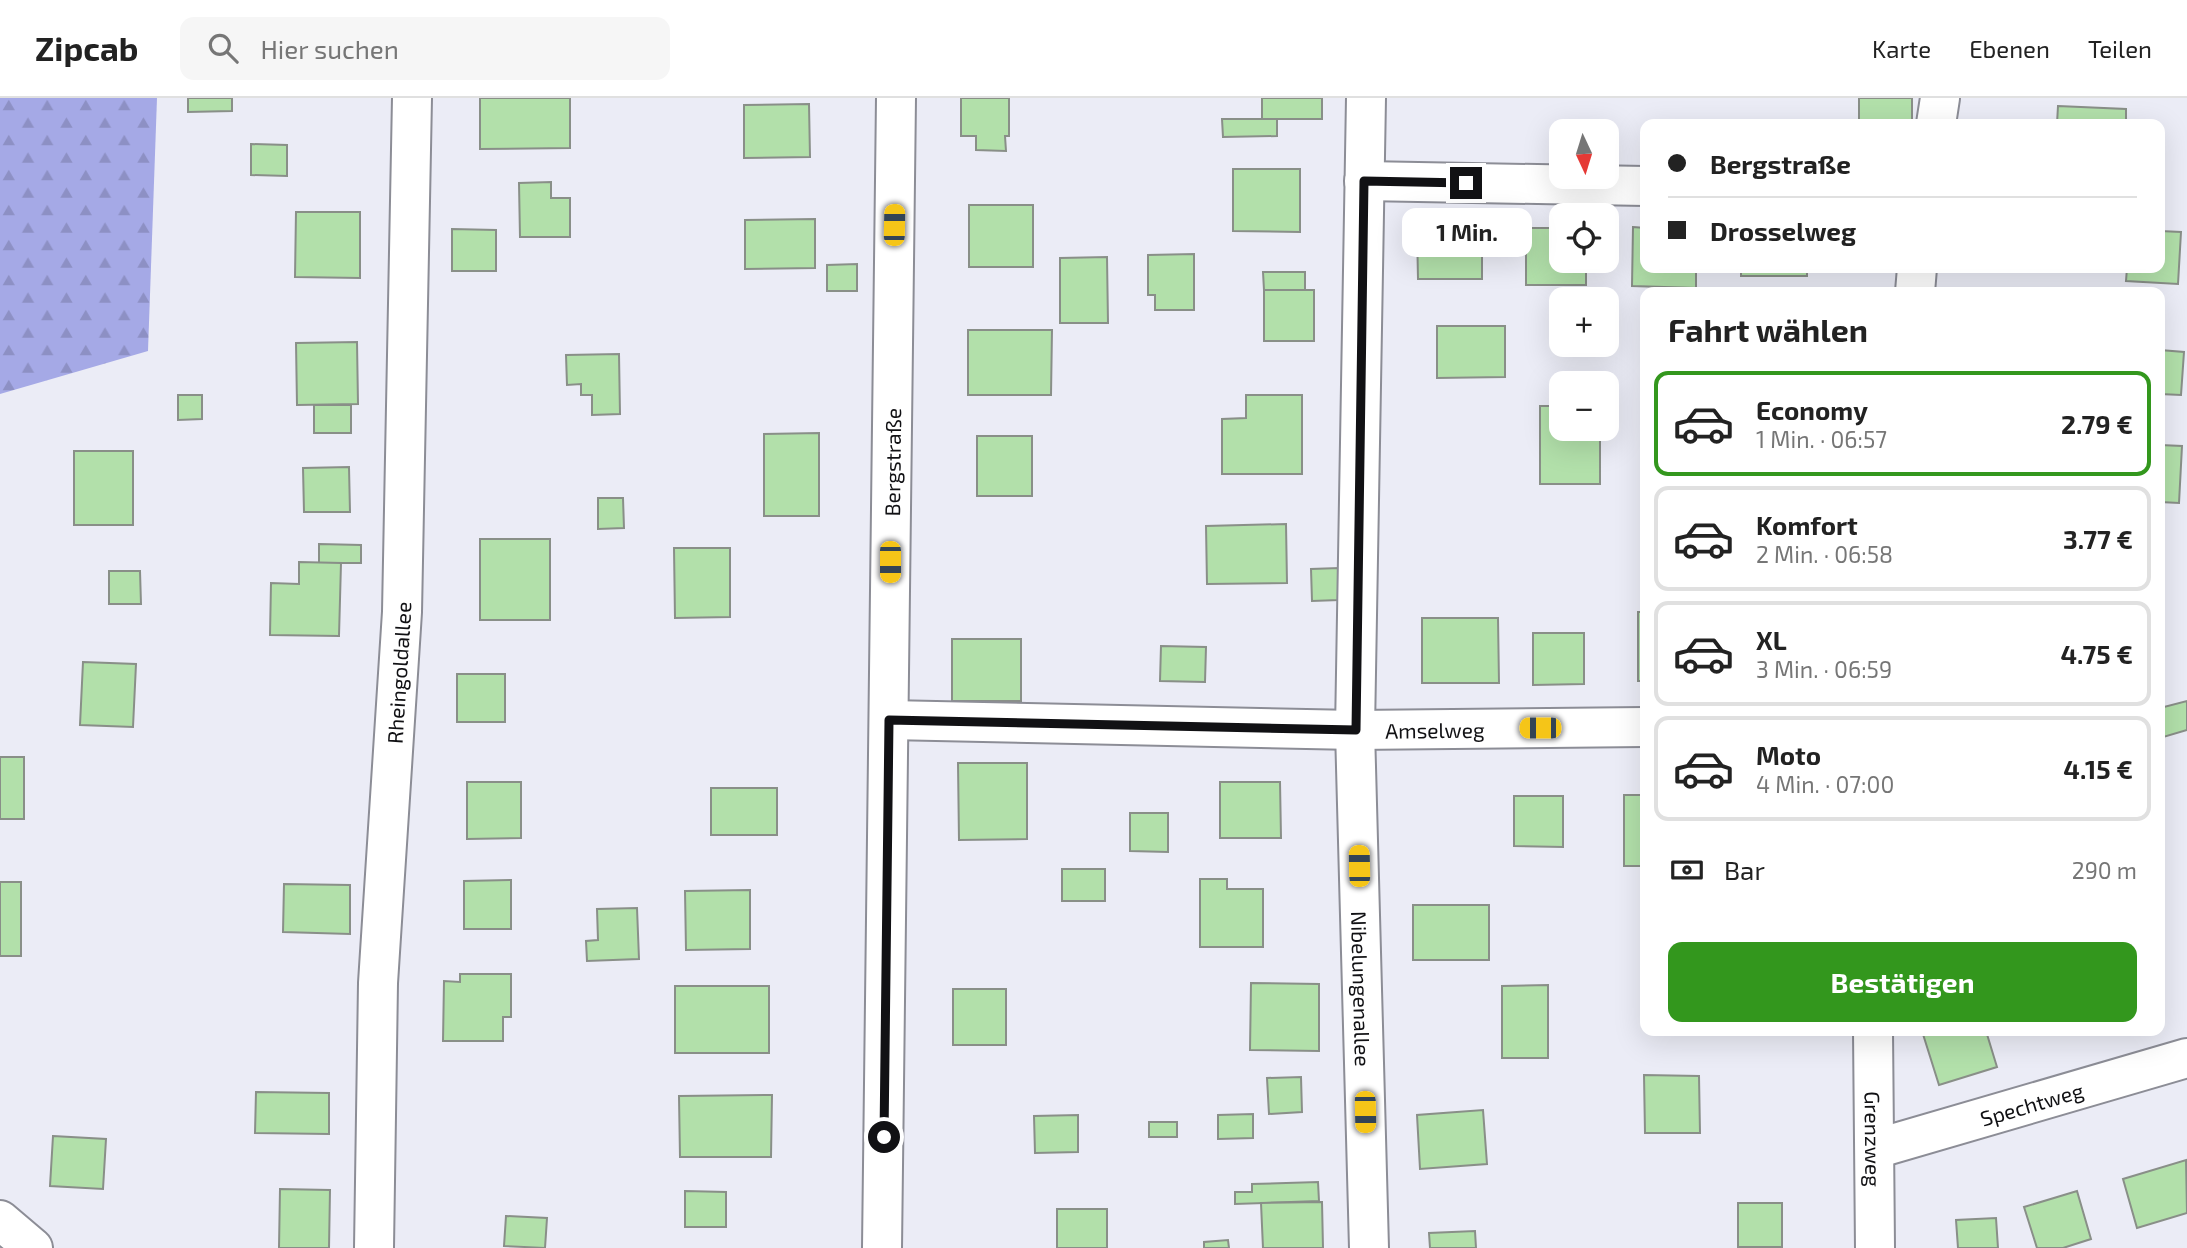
<!DOCTYPE html>
<html lang="de">
<head>
<meta charset="utf-8">
<style>
  :root { --surface:#fff; --page:#f6f6f6; --text:#222; --muted:#767676; --line:#e0e0e0; --accent:#33971d }
  body { margin:0; font-family:"Exo 2",sans-serif; background:var(--page); color:var(--text); height:100vh; display:flex; flex-direction:column; font-size:26px; white-space:nowrap }
  * { box-sizing:border-box; margin:0 }
  p { font-size:23px; color:var(--muted) }
  .icon { flex:none; width:38px; height:38px; fill:none; stroke:currentColor; stroke-width:2; stroke-linecap:round; stroke-linejoin:round }
  .map { position:relative; flex:1; overflow:hidden }
  .sheet { position:absolute; left:1640px; top:189px; width:525px; height:749px; display:flex; flex-direction:column; background:var(--surface); border-radius:14px; box-shadow:0 7px 28px #0002 }
  .sheet>* { flex:none }
  .guide { position:absolute; left:1640px; top:21px; width:525px; height:154px; border-radius:14px; box-shadow:0 7px 28px #0002; display:grid; align-content:center; height:154px; padding:0 28px; background:var(--surface) }
  .needle { width:46px; rotate:176deg }
  .buttons { position:absolute; left:1549px; top:21px; display:grid; gap:14px }
  .buttons a { display:grid; place-items:center; width:70px; height:70px; border-radius:14px; background:var(--surface); box-shadow:0 7px 28px #0002; font-size:35px }
  .end { position:absolute; width:32px; height:32px; margin:-16px; border:9px solid #111114; background:#fff; box-shadow:0 0 0 4px #fff }
  .from { border-radius:50% }
  .bubble { position:absolute; height:49px; border-radius:14px; background:var(--surface); box-shadow:0 7px 28px #0002; font-size:23px; font-weight:700; line-height:49px; text-align:center }
  .car { position:absolute; width:21px; height:42px; margin:-21px -10px; border-radius:9px; box-shadow:0 0 5px 2px #0007; background:linear-gradient(#f5c518 24%,#345 0 40%,#f5c518 0 76%,#345 0 86%,#f5c518 0) }
  .guide b { display:flex; align-items:center; gap:24px; height:66px; font-size:26px }
  .guide b+b { border-top:2px solid var(--line) }
  .guide i { width:18px; height:18px; background:var(--text) }
  ul { padding:0; list-style:none }
  li { display:flex; align-items:center; gap:21px; height:105px; margin:0 14px 10px; padding:0 14px; border:4px solid var(--line); border-radius:14px }
  li div { flex:1 }
  li b { display:block; font-size:26px }
  li em { font-style:normal; font-weight:700 }
  li.current { border-color:var(--accent) }
  li>.icon { width:63px; height:63px; stroke-width:1.5 }
  h2 { padding:0 28px; font-size:32px; line-height:84px }
  .pay { display:flex; align-items:center; gap:18px; height:77px; padding:0 28px; font-size:26px }
  .pay p { margin-inline-start:auto }
  .cta { display:flex; gap:14px; margin-top:auto; padding:14px 28px }
  .cta a { flex:1; height:80px; border-radius:14px; background:var(--accent); color:#fff; font-size:28px; font-weight:700; line-height:80px; text-align:center }
  header { display:flex; align-items:center; gap:42px; box-sizing:border-box; height:98px; padding:0 35px; background:var(--surface); border-bottom:2px solid var(--line) }
  header strong { font-size:33px }
  nav { display:flex; gap:38px; margin-inline-start:auto; font-size:24px }
  .search { width:490px; height:63px; background:var(--page); display:flex; align-items:center; gap:18px; box-sizing:border-box; padding:0 24px; border-radius:14px; color:var(--muted); font-size:26px }
  .map>svg:first-child { display:block }
</style>
</head>
<body>
<header>
<strong>Zipcab</strong>
<div class="search"><svg class="icon" aria-label="search" viewBox="0 0 24 24"><circle cx="10" cy="10" r="6"/><path d="M15 15l6 6"/></svg>Hier suchen</div>
<nav><a>Karte</a><a>Ebenen</a><a>Teilen</a></nav>
</header>
<div class="map">
<svg width="2187" height="1150" viewBox="0 0 2187 1150">
  <defs>
    <pattern id="forest-firs" width="22" height="20" patternUnits="userSpaceOnUse" patternTransform="scale(1.75)"><rect width="22" height="20" fill="#a5a9e6"/><path d="M5 1l3.5 6h-7zM16 11l3.5 6h-7z" fill="#8d90c4"/></pattern>
  </defs>
  <rect width="100%" height="100%" fill="#ebecf6"/>
  <!-- forest -->
  <polygon fill="url(#forest-firs)" points="0,0 157,0 148,253 0,296"/>
  <!-- building -->
  <g fill="#b2e0aa" stroke="#898f88" stroke-width="2">
    <polygon points="188,0 232,0 232,13 188,14"/>
    <polygon points="480,0 570,0 570,50 480,51"/>
    <polygon points="961,0 1009,0 1009,38 1005,38 1006,53 976,52 976,38 961,38"/>
    <rect x="1262" y="0" width="60" height="21"/>
    <rect x="1859" y="0" width="53" height="26"/>
    <polygon points="809,6 810,59 744,60 744,7"/>
    <polygon points="2058,8 2126,11 2126,26 2057,26"/>
    <polygon points="1222,21 1277,21 1277,38 1223,39"/>
    <polygon points="251,46 287,47 287,78 251,77"/>
    <polygon points="1233,71 1300,71 1300,134 1233,133"/>
    <polygon points="551,84 551,100 570,100 570,139 520,139 519,85"/>
    <rect x="969" y="107" width="64" height="62"/>
    <polygon points="296,114 360,114 360,180 295,179"/>
    <polygon points="815,121 815,170 745,171 745,122"/>
    <polygon points="1633,129 1645,130 1645,170 1696,170 1696,190 1632,188"/>
    <polygon points="1526,130 1561,130 1561,163 1586,163 1586,187 1526,187"/>
    <polygon points="452,131 496,132 496,173 452,173"/>
    <polygon points="1417,131 1482,131 1482,181 1418,181"/>
    <polygon points="2160,133 2181,134 2178,186 2126,183 2127,170 2160,170"/>
    <polygon points="1194,156 1194,212 1155,212 1155,197 1148,197 1148,157"/>
    <polygon points="1107,159 1108,225 1060,225 1060,160"/>
    <polygon points="857,166 857,193 827,193 827,167"/>
    <rect x="1741" y="170" width="66" height="8"/>
    <polygon points="1263,174 1305,174 1305,192 1264,192"/>
    <rect x="1264" y="192" width="50" height="51"/>
    <polygon points="1437,228 1505,228 1505,279 1437,280"/>
    <polygon points="968,232 1052,232 1051,297 968,297"/>
    <polygon points="357,244 358,306 297,307 296,245"/>
    <polygon points="2160,252 2184,254 2181,297 2160,296"/>
    <polygon points="619,256 620,316 592,317 592,297 581,297 581,286 567,287 566,257"/>
    <polygon points="178,297 202,297 202,321 178,322"/>
    <polygon points="1246,297 1302,297 1302,376 1222,376 1222,321 1246,320"/>
    <rect x="314" y="307" width="37" height="28"/>
    <polygon points="1540,308 1561,308 1561,331 1600,331 1600,386 1540,386"/>
    <polygon points="819,335 819,418 764,418 764,336"/>
    <rect x="977" y="338" width="55" height="60"/>
    <polygon points="2160,347 2182,348 2179,405 2160,404"/>
    <rect x="74" y="353" width="59" height="74"/>
    <polygon points="349,369 350,414 304,414 303,370"/>
    <polygon points="598,400 623,400 624,430 598,431"/>
    <polygon points="1286,426 1287,485 1207,486 1206,428"/>
    <rect x="480" y="441" width="70" height="81"/>
    <polygon points="319,446 361,447 361,465 319,465"/>
    <polygon points="674,450 730,450 730,519 675,520"/>
    <polygon points="299,464 341,465 339,538 270,537 271,485 299,486"/>
    <polygon points="1339,470 1339,502 1312,503 1311,471"/>
    <polygon points="109,473 140,473 141,506 109,506"/>
    <rect x="1638" y="514" width="7" height="69"/>
    <polygon points="1422,520 1498,520 1499,585 1422,585"/>
    <polygon points="1533,535 1584,535 1584,586 1533,587"/>
    <rect x="952" y="541" width="69" height="62"/>
    <polygon points="1161,548 1206,549 1205,584 1160,583"/>
    <polygon points="83,564 136,566 133,629 80,627"/>
    <rect x="457" y="576" width="48" height="48"/>
    <polygon points="2187,603 2187,632 2160,640 2160,610"/>
    <rect x="0" y="659" width="24" height="62"/>
    <polygon points="958,665 1027,665 1027,741 959,742"/>
    <polygon points="467,684 521,684 521,740 467,741"/>
    <polygon points="1220,684 1280,684 1281,740 1220,740"/>
    <rect x="711" y="690" width="66" height="47"/>
    <rect x="1624" y="697" width="21" height="71"/>
    <polygon points="1514,698 1563,698 1563,749 1514,748"/>
    <polygon points="1130,715 1168,715 1168,754 1130,753"/>
    <rect x="1062" y="771" width="43" height="32"/>
    <polygon points="1200,781 1227,781 1227,791 1263,791 1263,849 1200,849"/>
    <polygon points="511,782 511,831 464,831 464,783"/>
    <rect x="0" y="784" width="21" height="74"/>
    <polygon points="284,786 350,787 350,836 283,834"/>
    <polygon points="750,792 750,851 686,852 685,793"/>
    <rect x="1413" y="807" width="76" height="55"/>
    <polygon points="637,810 639,861 587,863 586,843 598,842 597,811"/>
    <polygon points="460,876 511,876 511,919 503,919 503,943 443,943 444,883 460,884"/>
    <polygon points="1251,885 1319,886 1319,953 1250,952"/>
    <polygon points="1548,887 1548,960 1502,960 1502,888"/>
    <rect x="675" y="888" width="94" height="67"/>
    <rect x="953" y="891" width="53" height="56"/>
    <polygon points="1922,933 1986,933 1997,969 1939,987"/>
    <polygon points="1644,977 1699,978 1700,1035 1645,1035"/>
    <polygon points="1301,979 1302,1014 1269,1016 1267,980"/>
    <polygon points="256,994 329,995 329,1036 255,1035"/>
    <polygon points="772,997 771,1059 680,1059 679,998"/>
    <polygon points="1483,1012 1487,1066 1420,1071 1417,1017"/>
    <polygon points="1253,1016 1253,1040 1218,1041 1218,1017"/>
    <polygon points="1078,1017 1078,1054 1035,1055 1034,1018"/>
    <rect x="1149" y="1024" width="28" height="15"/>
    <polygon points="53,1038 106,1041 103,1091 50,1088"/>
    <polygon points="2186,1062 2187,1115 2137,1130 2123,1081"/>
    <polygon points="1318,1084 1319,1103 1235,1106 1235,1094 1252,1094 1252,1086"/>
    <polygon points="280,1091 330,1092 329,1150 279,1150"/>
    <polygon points="685,1093 726,1094 726,1129 685,1129"/>
    <polygon points="2077,1093 2091,1141 2063,1150 2037,1150 2024,1109"/>
    <polygon points="1322,1104 1323,1150 1263,1150 1261,1105"/>
    <rect x="1738" y="1105" width="44" height="44"/>
    <rect x="1057" y="1111" width="50" height="39"/>
    <polygon points="506,1118 547,1120 545,1150 504,1148"/>
    <polygon points="1996,1120 1998,1150 1958,1150 1956,1122"/>
    <polygon points="1475,1133 1476,1150 1430,1150 1429,1135"/>
    <polygon points="1228,1142 1229,1150 1204,1150 1204,1144"/>
  </g>
  <g fill="none" stroke-linecap="round" stroke-linejoin="round">
    <defs>
      <g id="street">
        <path id="s1" d="M1366 0 1355 632 1369 1150"/>
        <polyline points="1936,26 1940,0"/>
        <polyline points="1364,83 1645,88"/>
        <polyline points="1915,194 1917,170"/>
        <path id="s2" d="M889 622 1355 632 1645 629"/>
        <path id="s3" d="M1873 933 1875 1150"/>
        <path id="s4" d="M1875 1051 2187 960"/>
        <polyline points="0,1122 33,1150"/>
        <path id="s5" d="M374 1150 378 885 402 514 412 0"/>
        <path id="s6" d="M882 1150 896 0"/>
      </g>
    </defs>
    <!-- street casing -->
    <use href="#street" stroke="#8c8d96" stroke-width="42"/>
    <!-- street -->
    <use href="#street" stroke="#fff" stroke-width="38"/>
  </g>
  <g fill="none" stroke-linecap="round" stroke-linejoin="round">
    <!-- route -->
    <polyline stroke="#111114" stroke-width="9" points="884,1039 889,622 1356,632 1364,83 1466,85"/>
  </g>
  <g text-anchor="middle" dominant-baseline="central" stroke-width="5" stroke-linejoin="round" paint-order="stroke">
    <!-- street labels -->
    <g font-size="21" fill="#111114" stroke="#ebecf6">
      <text stroke="none"><textPath href="#s6" startOffset="786">Bergstraße</textPath></text>
      <text stroke="none"><textPath href="#s5" startOffset="576">Rheingoldallee</textPath></text>
      <text stroke="none"><textPath href="#s2" startOffset="546">Amselweg</textPath></text>
      <text stroke="none"><textPath href="#s1" startOffset="891">Nibelungenallee</textPath></text>
      <text stroke="none"><textPath href="#s4" startOffset="163">Spechtweg</textPath></text>
      <text stroke="none"><textPath href="#s3" startOffset="108">Grenzweg</textPath></text>
    </g>
  </g>
</svg>
<div class="buttons">
<a><svg class="needle" viewBox="-14 -14 28 28"><path d="M0-13l5 13h-10z" fill="#e53935"/><path d="M0 13l5-13h-10z" fill="#767676"/></svg></a>
<a><svg class="icon" aria-label="locate" viewBox="0 0 24 24"><circle cx="12" cy="12" r="6"/><path d="M12 2v4M12 18v4M2 12h4M18 12h4"/></svg></a>
<a>+</a>
<a>−</a>
</div>
<i class="end from" style="left:884px;top:1039px"></i>
<i class="end" style="left:1466px;top:85px"></i>
<div class="bubble" style="left:1402px;top:110px;width:130px">1 Min.</div>
<i class="car" style="left:894px;top:127px;rotate:1deg"></i>
<i class="car" style="left:890px;top:464px;rotate:180deg"></i>
<i class="car" style="left:1540px;top:630px;rotate:270deg"></i>
<i class="car" style="left:1359px;top:768px;rotate:359deg"></i>
<i class="car" style="left:1365px;top:1014px;rotate:179deg"></i>
<div class="guide">
<b><i class="from"></i>Bergstraße</b>
<b><i></i>Drosselweg</b>
</div>
<section class="sheet">
<h2>Fahrt wählen</h2>
<ul>
<li class="current"><svg class="icon" aria-label="car" viewBox="0 0 24 24"><path d="M5 17H2v-5l4-1 3-4h7l3 4 3 1v5h-3M9 17h6M6 11h13"/><circle cx="7" cy="17" r="2"/><circle cx="17" cy="17" r="2"/></svg><div><b>Economy</b><p>1 Min. · 06:57</p></div><em>2.79 €</em></li>
<li><svg class="icon" aria-label="car" viewBox="0 0 24 24"><path d="M5 17H2v-5l4-1 3-4h7l3 4 3 1v5h-3M9 17h6M6 11h13"/><circle cx="7" cy="17" r="2"/><circle cx="17" cy="17" r="2"/></svg><div><b>Komfort</b><p>2 Min. · 06:58</p></div><em>3.77 €</em></li>
<li><svg class="icon" aria-label="car" viewBox="0 0 24 24"><path d="M5 17H2v-5l4-1 3-4h7l3 4 3 1v5h-3M9 17h6M6 11h13"/><circle cx="7" cy="17" r="2"/><circle cx="17" cy="17" r="2"/></svg><div><b>XL</b><p>3 Min. · 06:59</p></div><em>4.75 €</em></li>
<li><svg class="icon" aria-label="car" viewBox="0 0 24 24"><path d="M5 17H2v-5l4-1 3-4h7l3 4 3 1v5h-3M9 17h6M6 11h13"/><circle cx="7" cy="17" r="2"/><circle cx="17" cy="17" r="2"/></svg><div><b>Moto</b><p>4 Min. · 07:00</p></div><em>4.15 €</em></li>
</ul>
<div class="pay"><svg class="icon" aria-label="cash" viewBox="0 0 24 24"><path d="M3 7h18v10H3z"/><circle cx="12" cy="12" r="2"/></svg>Bar<p>290 m</p></div>
<div class="cta"><a>Bestätigen</a></div>
</section>
</div>
</body>
</html>
